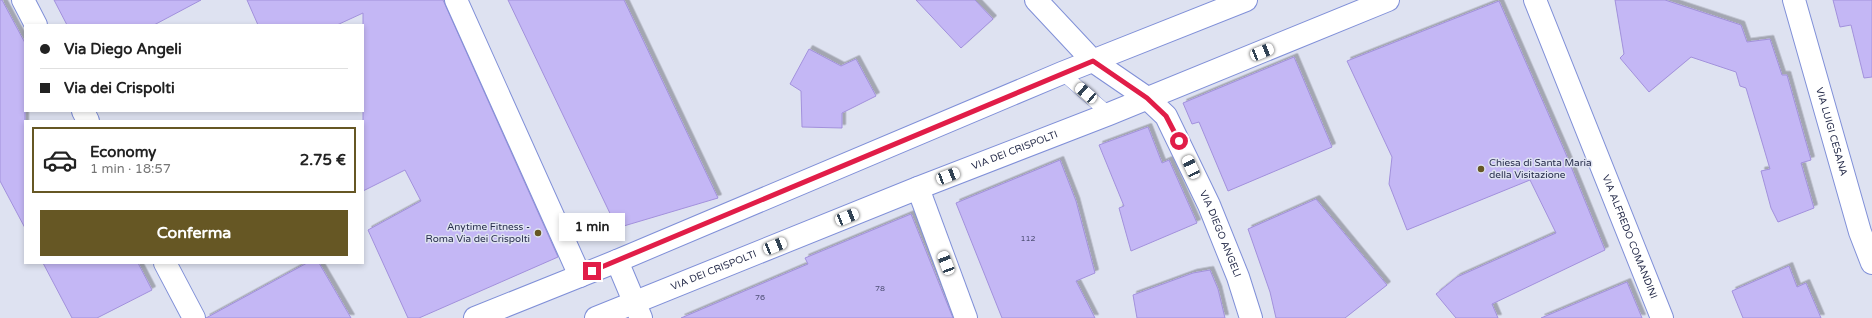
<!DOCTYPE html>
<html lang="it">
<head>
<meta charset="utf-8">
<style>
  :root { --surface:#fff; --page:#f2f2f2; --text:#222; --muted:#767676; --line:#e0e0e0; --accent:#665724 }
  body { margin:0; font-family:"Varela Round",sans-serif; background:var(--page); color:var(--text); height:100vh; display:flex; flex-direction:column; font-size:15px; white-space:nowrap }
  * { box-sizing:border-box; margin:0 }
  p { font-size:13px; color:var(--muted) }
  .icon { flex:none; width:22px; height:22px; fill:none; stroke:currentColor; stroke-width:2; stroke-linecap:round; stroke-linejoin:round }
  .map { position:relative; flex:1; overflow:hidden }
  .sheet { position:absolute; left:24px; top:120px; width:340px; height:144px; display:flex; flex-direction:column; background:var(--surface); border-radius:0px; box-shadow:0 2px 6px #0003 }
  .sheet>* { flex:none }
  .hud { position:absolute; left:24px; top:24px; width:340px; height:88px; border-radius:0px; box-shadow:0 2px 6px #0003; display:grid; align-content:center; height:88px; padding:0 16px; background:var(--surface) }
  .end { position:absolute; width:18px; height:18px; margin:-9px; border:5px solid #e11d48; background:#fff; box-shadow:0 0 0 2px #fff }
  .from { border-radius:50% }
  .bubble { position:absolute; height:28px; border-radius:0px; background:var(--surface); box-shadow:0 2px 6px #0003; font-size:13px; font-weight:700; line-height:28px; text-align:center }
  .car { position:absolute; width:12px; height:24px; margin:-12px -6px; border-radius:5px; box-shadow:0 0 3px 1px #0007; background:linear-gradient(#fff 24%,#345 0 40%,#fff 0 76%,#345 0 86%,#fff 0) }
  .hud b { display:flex; align-items:center; gap:14px; height:38px; font-size:15px }
  .hud b+b { border-top:1px solid var(--line) }
  .hud i { width:10px; height:10px; background:var(--text) }
  ul { padding:7px 0 0; list-style:none }
  li { display:flex; align-items:center; gap:12px; height:66px; margin:0 8px 6px; padding:0 8px; border:2px solid transparent; border-radius:0px }
  li div { flex:1 }
  li b { display:block; font-size:15px }
  li em { font-style:normal; font-weight:700 }
  li.active { border-color:var(--accent) }
  li>.icon { width:36px; height:36px; stroke-width:1.5 }
  .button { display:flex; gap:8px; margin-top:auto; padding:8px 16px }
  .button a { flex:1; height:46px; border-radius:0px; background:var(--accent); color:#fff; font-size:16px; font-weight:700; line-height:46px; text-align:center }
  .map>svg:first-child { display:block }
</style>
</head>
<body>
<div class="map">
<svg width="1872" height="318" viewBox="0 0 1872 318">
  <defs>
    <filter id="shadow"><feDropShadow dx="3.5" dy="-3.5" stdDeviation="0" flood-color="#0004"/></filter>
  </defs>
  <rect width="100%" height="100%" fill="#dee2f1"/>
  <!-- building -->
  <g fill="#c4b7f5" stroke="#a291dc" filter="url(#shadow)">
    <polygon points="0,0 2,0 25,43 25,228 0,181"/>
    <polygon points="54,0 201,0 154,25 67,25"/>
    <polygon points="247,0 443,0 558,257 419,318 408,318 368,230 421,201 405,170 363,191 363,13 337,25 258,25"/>
    <polygon points="508,0 624,0 718,198 617,228"/>
    <polygon points="916,0 975,0 993,19 961,48"/>
    <polygon points="1615,0 1665,0 1741,25 1747,42 1770,39 1782,75 1787,75 1811,160 1801,163 1814,208 1778,222 1771,208 1761,171 1770,169 1746,88 1740,86 1736,72 1691,57 1649,92 1620,58 1624,54"/>
    <polygon points="1833,0 1872,0 1872,77 1864,78 1851,25 1840,27"/>
    <polygon points="1499,1 1565,152 1605,250 1492,304 1498,318 1456,318 1436,294 1457,277 1556,233 1530,180 1407,230 1389,184 1392,157 1347,61"/>
    <polygon points="809,49 841,66 856,59 876,96 842,113 842,128 802,127 801,91 790,84"/>
    <polygon points="1294,57 1332,147 1228,191 1199,122 1192,124 1183,103"/>
    <polygon points="1148,127 1162,163 1169,160 1197,223 1131,251 1119,208 1124,206 1099,145"/>
    <polygon points="1060,160 1076,201 1095,273 1076,281 1095,318 1002,318 956,203"/>
    <polygon points="1316,199 1387,285 1345,318 1276,318 1270,292 1248,229"/>
    <polygon points="911,214 953,318 681,318 808,264 805,258"/>
    <polygon points="43,263 138,263 152,290 97,318 72,318"/>
    <polygon points="307,263 319,263 351,318 206,318"/>
    <polygon points="1789,266 1797,287 1806,283 1821,318 1743,318 1732,291"/>
    <polygon points="1210,270 1218,289 1225,318 1137,318 1133,295 1193,273"/>
    <polygon points="1627,282 1642,318 1541,318"/>
  </g>
  <g fill="none" stroke-linecap="round" stroke-linejoin="round">
    <defs>
      <polyline id="service" points="1062,73 1109,114"/>
      <g id="minor">
        <polyline points="23,0 36,25"/>
        <polyline points="456,0 580,276"/>
        <path id="s1" d="M1036 0 1093 61 1147 98 1166 116 1209 205 1238 277 1251 318"/>
        <path id="s2" d="M1535 0 1662 318"/>
        <path id="s3" d="M1794 0 1860 232 1872 263"/>
        <polyline points="83,111 88,121"/>
        <polyline points="918,188 966,318"/>
        <polyline points="617,261 641,318"/>
        <polyline points="165,263 194,318"/>
        <polyline points="475,318 617,261 1062,73 1246,0"/>
        <path id="s4" d="M596 318 918 188 1109 114 1388 0"/>
      </g>
    </defs>
    <!-- service casing -->
    <use href="#service" stroke="#8090d8" stroke-width="14"/>
    <!-- minor casing -->
    <use href="#minor" stroke="#8090d8" stroke-width="24"/>
    <!-- service -->
    <use href="#service" stroke="#fff" stroke-width="13"/>
    <!-- minor -->
    <use href="#minor" stroke="#fff" stroke-width="22"/>
  </g>
  <g fill="none" stroke-linecap="round" stroke-linejoin="round">
    <!-- route -->
    <polyline stroke="#e11d48" stroke-width="5" points="592,271 1093,61 1147,98 1166,116 1179,141"/>
  </g>
  <!-- markers -->
  <g fill="#665724" stroke="#dee2f1" stroke-width="1.5">
    <circle cx="1481" cy="169" r="4"/>
    <circle cx="538" cy="233" r="4"/>
  </g>
  <g text-anchor="middle" dominant-baseline="central" stroke-width="3" stroke-linejoin="round" paint-order="stroke">
    <!-- number labels -->
    <g font-size="8" fill="#4f5076">
      <text x="1028" y="238">112</text>
      <text x="880" y="288">78</text>
      <text x="760" y="297">76</text>
    </g>
    <!-- street labels -->
    <g font-size="10" fill="#282e4c" stroke="#dee2f1">
      <text stroke="none"><textPath href="#s3" startOffset="137">VIA LUIGI CESANA</textPath></text>
      <text stroke="none"><textPath href="#s4" startOffset="451">VIA DEI CRISPOLTI</textPath></text>
      <text stroke="none"><textPath href="#s1" startOffset="305">VIA DIEGO ANGELI</textPath></text>
      <text stroke="none"><textPath href="#s2" startOffset="255">VIA ALFREDO COMANDINI</textPath></text>
      <text stroke="none"><textPath href="#s4" startOffset="127">VIA DEI CRISPOLTI</textPath></text>
    </g>
    <!-- poi labels -->
    <g font-size="10" fill="#282e4c" stroke="#dee2f1" text-anchor="start">
      <text x="1489" y="163">Chiesa di Santa Maria<tspan x="1489" dy="12">della Visitazione</tspan></text>
      <text x="530" y="227" text-anchor="end">Anytime Fitness -<tspan x="530" dy="12">Roma Via dei Crispolti</tspan></text>
    </g>
  </g>
</svg>
<i class="end from" style="left:1179px;top:141px"></i>
<i class="end" style="left:592px;top:271px"></i>
<div class="bubble" style="left:559px;top:213px;width:66px">1 min</div>
<i class="car" style="left:1262px;top:52px;rotate:68deg"></i>
<i class="car" style="left:1086px;top:93px;rotate:311deg"></i>
<i class="car" style="left:1191px;top:167px;rotate:335deg"></i>
<i class="car" style="left:948px;top:176px;rotate:69deg"></i>
<i class="car" style="left:847px;top:217px;rotate:68deg"></i>
<i class="car" style="left:775px;top:246px;rotate:68deg"></i>
<i class="car" style="left:946px;top:263px;rotate:339deg"></i>
<div class="hud">
<b><i class="from"></i>Via Diego Angeli</b>
<b><i></i>Via dei Crispolti</b>
</div>
<section class="sheet">
<ul>
<li class="active"><svg class="icon" aria-label="car" viewBox="0 0 24 24"><path d="M5 17H2v-5l4-1 3-4h7l3 4 3 1v5h-3M9 17h6M6 11h13"/><circle cx="7" cy="17" r="2"/><circle cx="17" cy="17" r="2"/></svg><div><b>Economy</b><p>1 min · 18:57</p></div><em>2.75 €</em></li>
</ul>
<div class="button"><a>Conferma</a></div>
</section>
</div>
</body>
</html>
